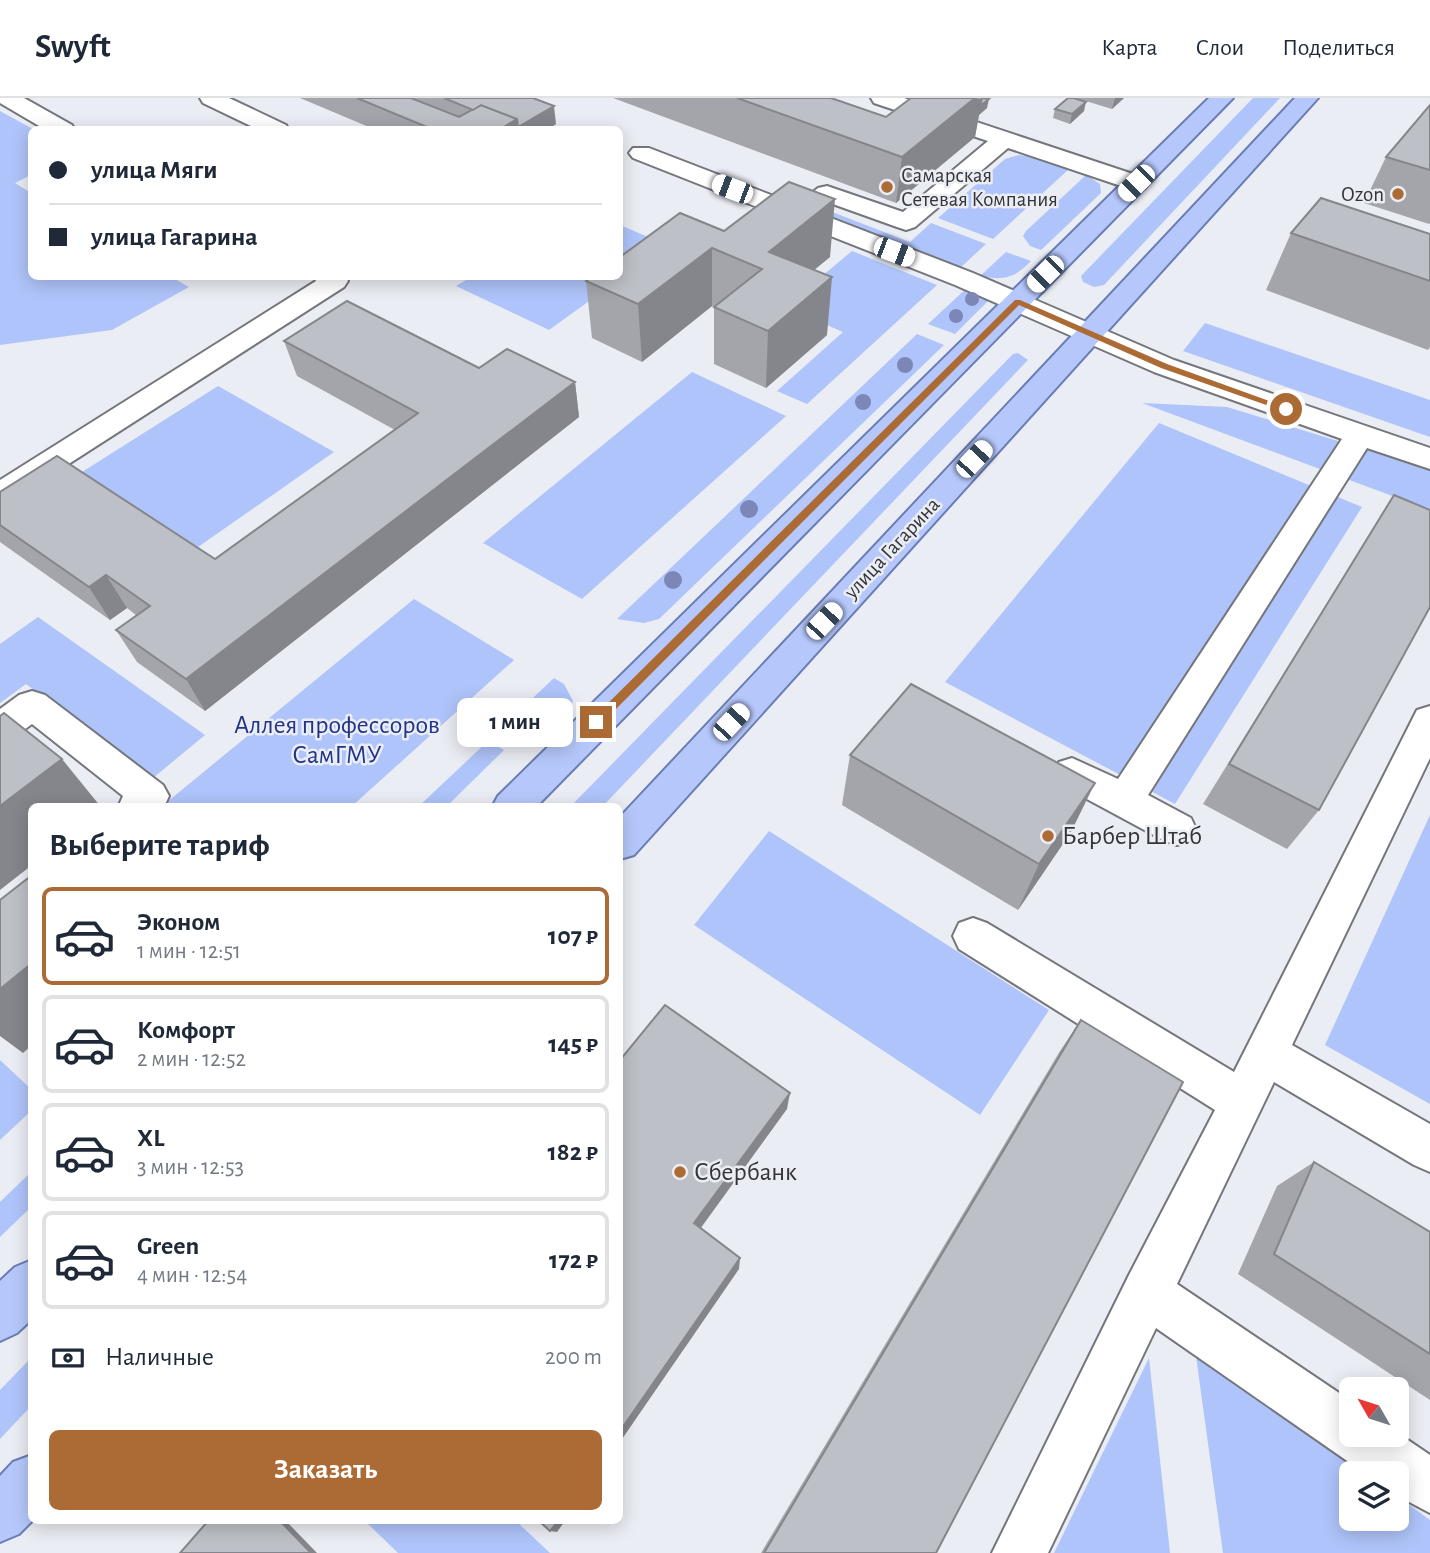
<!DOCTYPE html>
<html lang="ru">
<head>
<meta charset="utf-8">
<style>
  :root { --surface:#fff; --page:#f2f2f3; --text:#1f2937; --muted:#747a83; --line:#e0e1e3; --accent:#ac6b35 }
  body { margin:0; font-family:"Alegreya Sans",sans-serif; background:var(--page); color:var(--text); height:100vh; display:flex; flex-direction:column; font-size:26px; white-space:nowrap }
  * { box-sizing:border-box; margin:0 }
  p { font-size:23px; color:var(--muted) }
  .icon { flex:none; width:38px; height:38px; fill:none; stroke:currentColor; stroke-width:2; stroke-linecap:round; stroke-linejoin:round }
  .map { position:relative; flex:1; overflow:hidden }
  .details { position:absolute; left:28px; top:705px; width:595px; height:721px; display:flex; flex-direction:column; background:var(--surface); border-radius:10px; box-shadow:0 4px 18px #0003 }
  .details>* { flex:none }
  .banner { position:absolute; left:28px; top:28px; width:595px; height:154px; border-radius:10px; box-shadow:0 4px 18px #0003; display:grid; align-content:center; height:154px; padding:0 21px; background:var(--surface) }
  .needle { width:46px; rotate:309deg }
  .fabs { position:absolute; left:1339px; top:1279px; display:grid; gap:14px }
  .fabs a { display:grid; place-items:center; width:70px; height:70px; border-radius:10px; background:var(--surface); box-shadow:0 4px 18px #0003; font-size:35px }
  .end { position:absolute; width:32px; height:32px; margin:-16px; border:9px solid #ac6b35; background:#fff; box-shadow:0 0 0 4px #fff }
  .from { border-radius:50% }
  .bubble { position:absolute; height:49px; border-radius:10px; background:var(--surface); box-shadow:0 4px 18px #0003; font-size:23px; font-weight:700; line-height:49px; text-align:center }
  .car { position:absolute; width:21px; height:42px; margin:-21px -10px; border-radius:9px; box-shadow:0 0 5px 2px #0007; background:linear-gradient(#fff 24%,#345 0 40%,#fff 0 76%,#345 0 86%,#fff 0) }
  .banner b { display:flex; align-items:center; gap:24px; height:66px; font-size:26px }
  .banner b+b { border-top:2px solid var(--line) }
  .banner i { width:18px; height:18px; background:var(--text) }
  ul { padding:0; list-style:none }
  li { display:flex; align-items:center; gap:21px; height:98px; margin:0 14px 10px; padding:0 7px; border:4px solid var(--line); border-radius:10px }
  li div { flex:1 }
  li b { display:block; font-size:26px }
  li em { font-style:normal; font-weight:700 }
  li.active { border-color:var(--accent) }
  li>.icon { width:63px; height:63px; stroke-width:1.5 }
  h2 { padding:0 21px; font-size:32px; line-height:84px }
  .pay { display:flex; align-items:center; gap:18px; height:77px; padding:0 21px; font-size:26px }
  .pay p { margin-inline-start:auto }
  .primary-button { display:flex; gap:14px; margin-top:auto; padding:14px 21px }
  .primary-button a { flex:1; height:80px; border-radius:10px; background:var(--accent); color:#fff; font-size:28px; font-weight:700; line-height:80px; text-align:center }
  header { display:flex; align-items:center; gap:42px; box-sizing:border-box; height:98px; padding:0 35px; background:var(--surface); border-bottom:2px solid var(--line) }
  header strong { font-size:33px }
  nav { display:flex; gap:38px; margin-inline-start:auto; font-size:24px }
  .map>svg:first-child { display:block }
</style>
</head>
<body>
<header>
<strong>Swyft</strong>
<nav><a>Карта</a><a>Слои</a><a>Поделиться</a></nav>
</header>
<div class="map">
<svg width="1430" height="1455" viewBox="0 0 1430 1455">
  <rect width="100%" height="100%" fill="#ebedf4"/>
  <!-- green -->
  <g fill="#afc4fa">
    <polygon points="1253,0 1280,0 1104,187 1094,189 1083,184 1081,178"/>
    <polygon points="0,13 33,31 31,77 15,85 31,95 32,178 171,179 189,189 112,232 0,247"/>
    <polygon points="1019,57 1034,59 1069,71 993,141 938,120 1005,61"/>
    <polygon points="1086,77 1100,86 1101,95 1041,152 1030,148 1023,138 1026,133"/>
    <polygon points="827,112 910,144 931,125 986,146 960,170 821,116"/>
    <polygon points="620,127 667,147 549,232 456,188 471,179 620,178"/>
    <polygon points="852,153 937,187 807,306 777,293 843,234 785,209"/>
    <path d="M1006 154 1031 163C1015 180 1003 183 980 178Z"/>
    <polygon points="969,188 990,201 955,236 928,226"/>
    <polygon points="1205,225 1430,302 1430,339 1183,253"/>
    <polygon points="917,236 944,247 659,521 644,525 617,521"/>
    <polygon points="1018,255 1028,262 602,709 570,709 1013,256"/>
    <polygon points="692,274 786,318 582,501 483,445"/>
    <polygon points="218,288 334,354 198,449 82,374"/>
    <polygon points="1142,305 1227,309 1430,371 1430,412"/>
    <polygon points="1159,325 1362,409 1175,706 945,584"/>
    <polygon points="414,501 514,562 351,709 161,709"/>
    <polygon points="38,519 205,637 153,680 26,586 0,605 0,546"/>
    <path d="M554 580 564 586 573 603C561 633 531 648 501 630Z"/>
    <polygon points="488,643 504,652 446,709 418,709"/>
    <polygon points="1430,717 1430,1006 1325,947"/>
    <polygon points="769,733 1049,912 980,1017 694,827"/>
    <polygon points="0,962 32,992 31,1013 0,1042"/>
    <polygon points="31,1074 31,1109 0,1139 0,1104"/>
    <polygon points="1196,1258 1364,1375 1351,1376 1351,1421 1396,1421 1397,1398 1430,1422 1430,1455 1223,1455"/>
    <polygon points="31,1260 31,1308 0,1341 0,1292"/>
    <polygon points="1149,1260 1170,1455 1054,1455"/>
    <polygon points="365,1423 516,1423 550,1455 398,1455"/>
  </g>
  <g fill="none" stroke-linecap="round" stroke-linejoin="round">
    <defs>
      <g id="minor">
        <polygon points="0,0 24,0 72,27 75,32 46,32 0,5"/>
        <polygon points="200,0 229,0 286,27 289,32 259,32 203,5"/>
        <polygon points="871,0 904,0 1145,80 1148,85 1145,90 1136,92 1127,90 1008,50 915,129 906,132 897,129 830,105 818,115 973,175 1174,262 1430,350 1430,371 1367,350 1148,697 1191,720 1196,731 1191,742 1177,747 1163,742 1059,686 1053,675 1059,664 1072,660 1118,681 1342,341 1154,274 955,187 633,60 629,55 633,50 649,50 797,107 818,90 827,88 903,114 988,43 874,5"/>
        <polygon points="313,178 345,178 348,183 344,189 11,403 0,407 0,382 316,183"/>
        <polygon points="32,593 45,597 163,687 169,698 164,709 118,709 123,698 32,626 13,640 0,644 0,611 19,597"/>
        <polygon points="1430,608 1430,660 1292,947 1430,1026 1430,1074 1414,1067 1274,984 1177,1186 1351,1303 1351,1337 1396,1337 1396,1334 1430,1357 1430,1415 1396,1397 1396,1376 1366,1376 1156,1230 1048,1455 992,1455 1129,1177 1215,1012 959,851 953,838 959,825 973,820 987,825 1234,974 1417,612"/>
      </g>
      <g id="major">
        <polygon points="1209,0 1233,0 536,709 492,709 498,698"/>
        <polygon points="1295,0 1318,0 634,757 620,761 620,719"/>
        <polygon points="32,1162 32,1221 17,1235 0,1243 0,1183 15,1169"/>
        <polygon points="32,1357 32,1423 19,1436 0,1444 0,1378 13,1364"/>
      </g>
    </defs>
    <!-- minor casing -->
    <use href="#minor" stroke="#74767c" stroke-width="4"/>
    <!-- major casing -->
    <use href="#major" stroke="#697db5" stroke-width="4"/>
    <!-- minor -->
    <use href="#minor" fill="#fff" fill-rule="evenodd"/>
    <!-- major -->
    <use href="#major" fill="#b6c8fb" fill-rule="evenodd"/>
  </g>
  <!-- trees -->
  <g fill="#7c87b8">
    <circle cx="972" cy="201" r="7"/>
    <circle cx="956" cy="218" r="7"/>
    <circle cx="905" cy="267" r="8"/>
    <circle cx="863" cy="304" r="8"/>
    <circle cx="749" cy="411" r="9"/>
    <circle cx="673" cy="482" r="9"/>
  </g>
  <!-- wall -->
  <g fill="#a3a5aa">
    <polygon points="300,0 533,0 556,26 547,32 376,32"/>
    <polygon points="613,0 831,0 886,19 987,10 979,17 975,39 896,105"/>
    <polygon points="1076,0 1124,0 1112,11"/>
    <polygon points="1430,7 1430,125 1429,126 1364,105 1386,59"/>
    <polygon points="1055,11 1084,13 1070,26 1053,20"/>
    <polygon points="724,133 830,159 814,172 827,237 766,290 714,266 714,209 712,208 642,264 592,240 586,183"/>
    <polygon points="1291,135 1430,136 1430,249 1428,252 1266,192"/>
    <polygon points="284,243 575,284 579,319 205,613 137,564 116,532 136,517 127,510 110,522 0,444 0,394 215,461 395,332 297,278"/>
    <polygon points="1394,397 1319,712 1287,751 1203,706"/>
    <polygon points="850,657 1071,734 1018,812 842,707"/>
    <polygon points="1081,922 936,1455 761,1455 1060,953"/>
    <polygon points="1314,1064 1430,1134 1430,1302 1238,1176 1277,1088"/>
  </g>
  <!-- shaded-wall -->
  <g fill="#84868b">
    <polygon points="975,0 989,1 987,10 979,17 975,39 896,105 902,59"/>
    <polygon points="1115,0 1124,0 1112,11"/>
    <polygon points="1086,4 1084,13 1070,26 1072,16"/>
    <polygon points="554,8 556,26 547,32 499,32 517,21"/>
    <polygon points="835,101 830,159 766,211 769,154"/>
    <polygon points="712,150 712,208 642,264 638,206"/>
    <polygon points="832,179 827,237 766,290 768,233"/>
    <polygon points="575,284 579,319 205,613 186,581"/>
    <polygon points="106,477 127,510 110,522 89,489"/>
    <polygon points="62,661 101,709 32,709 32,767 0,792 0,708"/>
    <polygon points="1095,685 1071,734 1018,812 1039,766"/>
    <polygon points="32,865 32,947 23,955 0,938 0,891"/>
    <polygon points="790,995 787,1011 695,1138 694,1125"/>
    <polygon points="740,1160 739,1171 620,1344 620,1333"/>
    <polygon points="280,1423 286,1423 317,1455 311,1455"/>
    <polygon points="558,1423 565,1423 557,1434 550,1433"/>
  </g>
  <!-- building -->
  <g fill="#bdc0c6" stroke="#84868b" stroke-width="2">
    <polygon points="357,0 411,0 459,19 481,7 517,21 499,32 434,32"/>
    <polygon points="444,0 533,0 554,8 518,29 517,21 481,7 473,12"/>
    <polygon points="737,0 831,0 886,19 911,0 975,0 902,59"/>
    <polygon points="982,0 989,1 980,8"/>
    <polygon points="1068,0 1074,0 1086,4 1072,16 1055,11"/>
    <polygon points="1430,7 1430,72 1386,59"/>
    <polygon points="789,84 835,101 769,154 832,179 768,233 714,209 762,171 712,150 638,206 586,183 592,178 620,178 620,159 680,115 724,133"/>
    <polygon points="1321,100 1430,136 1430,183 1291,135"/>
    <polygon points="347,203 479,270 507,251 575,284 186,581 116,532 150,508 106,477 89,489 0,427 0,394 57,358 215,461 418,315 284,243"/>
    <polygon points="1394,397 1430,412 1430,509 1319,712 1229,666"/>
    <polygon points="911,586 1095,685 1039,766 850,657"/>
    <polygon points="4,615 62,661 0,708 0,618"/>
    <polygon points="32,777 32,865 0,891 0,802"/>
    <polygon points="665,907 790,995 694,1125 740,1160 620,1333 620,962"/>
    <polygon points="1081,922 1183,984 936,1455 764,1455"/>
    <polygon points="1314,1064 1430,1134 1430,1256 1274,1156"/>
    <polygon points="208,1423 280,1423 311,1455 180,1455"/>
    <polygon points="539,1423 558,1423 550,1433"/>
  </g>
  <!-- route -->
  <polygon fill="#ac6b35" points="1015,202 1020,202 1167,266 1291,311 1283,313 1161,270 1019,207 600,627 592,627 592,621"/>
  <!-- markers -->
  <g fill="#ac6b35" stroke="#ebedf4" stroke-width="2.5">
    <circle cx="887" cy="89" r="7"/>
    <circle cx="1398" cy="96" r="7"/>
    <circle cx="1048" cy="738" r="7"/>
    <circle cx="680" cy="1074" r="7"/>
  </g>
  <g text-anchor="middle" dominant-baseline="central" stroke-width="5" stroke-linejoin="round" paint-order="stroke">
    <!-- far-poi labels -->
    <g font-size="21" fill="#343538" stroke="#ebedf4" text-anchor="start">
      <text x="901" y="77">Самарская<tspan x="901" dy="24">Сетевая Компания</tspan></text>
      <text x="1384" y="96" text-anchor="end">Ozon</text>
    </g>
    <!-- far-street labels -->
    <g font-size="21" fill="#343538" stroke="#ebedf4">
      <text transform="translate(892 450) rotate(-47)">улица Гагарина</text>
    </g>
    <!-- park labels -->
    <g font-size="26" fill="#213487" stroke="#ebedf4">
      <text x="337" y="627">Аллея профессоров<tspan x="337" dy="30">СамГМУ</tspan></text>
    </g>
    <!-- poi labels -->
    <g font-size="26" fill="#343538" stroke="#ebedf4" text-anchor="start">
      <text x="1062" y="738">Барбер Штаб</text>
      <text x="694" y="1074">Сбербанк</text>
    </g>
  </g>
</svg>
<div class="fabs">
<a><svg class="needle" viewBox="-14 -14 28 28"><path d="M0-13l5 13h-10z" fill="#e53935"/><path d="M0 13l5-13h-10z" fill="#747a83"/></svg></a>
<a><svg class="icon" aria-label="layers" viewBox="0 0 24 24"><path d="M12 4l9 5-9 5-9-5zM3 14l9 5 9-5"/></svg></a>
</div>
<i class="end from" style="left:1286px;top:311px"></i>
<i class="end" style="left:596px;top:624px"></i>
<div class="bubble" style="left:457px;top:600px;width:116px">1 мин</div>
<i class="car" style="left:1136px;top:85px;rotate:225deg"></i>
<i class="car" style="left:732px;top:91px;rotate:291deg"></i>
<i class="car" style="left:894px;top:154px;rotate:111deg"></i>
<i class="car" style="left:1045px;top:176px;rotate:225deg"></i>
<i class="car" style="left:974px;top:361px;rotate:43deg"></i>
<i class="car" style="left:824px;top:523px;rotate:43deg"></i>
<i class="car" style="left:731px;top:624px;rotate:43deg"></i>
<div class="banner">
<b><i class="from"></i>улица Мяги</b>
<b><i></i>улица Гагарина</b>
</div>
<section class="details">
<h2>Выберите тариф</h2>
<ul>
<li class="active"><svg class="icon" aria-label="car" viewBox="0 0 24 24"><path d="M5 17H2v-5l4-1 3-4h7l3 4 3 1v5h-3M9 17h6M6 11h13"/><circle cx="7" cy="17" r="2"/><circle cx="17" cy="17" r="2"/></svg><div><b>Эконом</b><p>1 мин · 12:51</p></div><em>107 ₽</em></li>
<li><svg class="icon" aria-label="car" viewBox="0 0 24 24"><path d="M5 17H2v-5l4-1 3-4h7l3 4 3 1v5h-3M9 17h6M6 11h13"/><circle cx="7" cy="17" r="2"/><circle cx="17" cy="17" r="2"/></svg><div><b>Комфорт</b><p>2 мин · 12:52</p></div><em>145 ₽</em></li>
<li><svg class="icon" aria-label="car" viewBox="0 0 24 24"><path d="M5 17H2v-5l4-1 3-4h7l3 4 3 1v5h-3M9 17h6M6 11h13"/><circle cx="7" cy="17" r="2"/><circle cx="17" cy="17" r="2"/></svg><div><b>XL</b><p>3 мин · 12:53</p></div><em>182 ₽</em></li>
<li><svg class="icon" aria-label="car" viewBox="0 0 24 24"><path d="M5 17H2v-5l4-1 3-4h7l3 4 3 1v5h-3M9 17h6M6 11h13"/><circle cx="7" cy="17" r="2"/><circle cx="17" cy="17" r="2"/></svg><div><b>Green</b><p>4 мин · 12:54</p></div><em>172 ₽</em></li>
</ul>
<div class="pay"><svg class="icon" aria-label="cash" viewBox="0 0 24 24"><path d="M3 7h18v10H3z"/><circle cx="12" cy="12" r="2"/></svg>Наличные<p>200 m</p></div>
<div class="primary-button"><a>Заказать</a></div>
</section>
</div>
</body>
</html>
